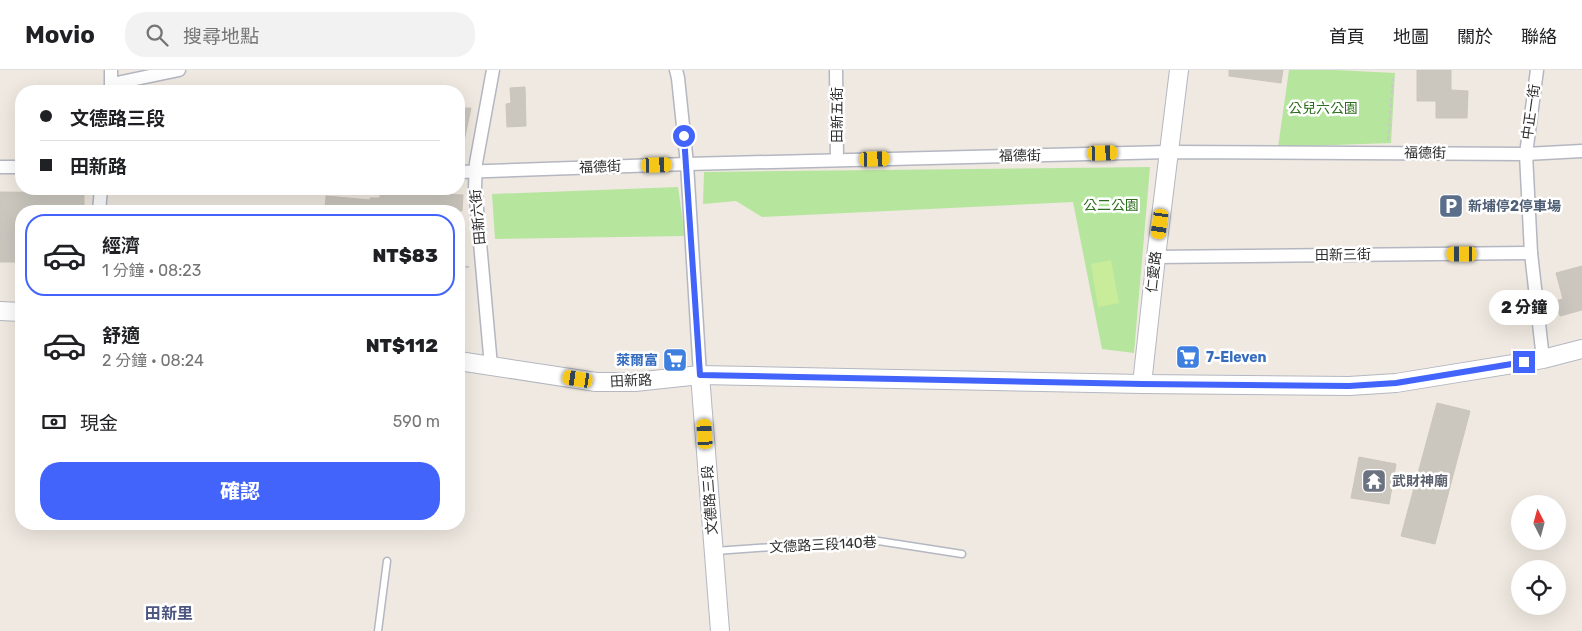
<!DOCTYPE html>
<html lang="zh-TW">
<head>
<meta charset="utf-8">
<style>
  :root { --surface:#fff; --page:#f2f2f2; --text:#202124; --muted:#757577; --line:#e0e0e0; --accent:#4264fb }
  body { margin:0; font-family:Rubik,"Noto Sans TC",sans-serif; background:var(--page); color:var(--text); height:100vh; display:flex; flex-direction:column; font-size:19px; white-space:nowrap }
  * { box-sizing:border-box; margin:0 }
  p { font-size:16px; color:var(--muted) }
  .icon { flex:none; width:28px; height:28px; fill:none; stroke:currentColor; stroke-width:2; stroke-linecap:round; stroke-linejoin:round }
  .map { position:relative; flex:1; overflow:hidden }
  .drawer { position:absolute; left:15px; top:135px; width:450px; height:325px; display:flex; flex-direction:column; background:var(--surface); border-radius:20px; box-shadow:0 5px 20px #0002 }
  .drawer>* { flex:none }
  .hud { position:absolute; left:15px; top:15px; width:450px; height:110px; border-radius:20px; box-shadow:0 5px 20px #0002; display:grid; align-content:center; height:110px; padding:0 25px; background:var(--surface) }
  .needle { width:32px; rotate:354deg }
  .fabs { position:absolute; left:1511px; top:425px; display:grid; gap:10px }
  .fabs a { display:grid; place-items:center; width:55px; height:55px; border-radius:50%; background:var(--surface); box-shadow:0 5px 20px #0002; font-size:25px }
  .end { position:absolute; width:22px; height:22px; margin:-11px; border:6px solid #4264fb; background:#fff; box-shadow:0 0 0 2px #fff }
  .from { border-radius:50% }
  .bubble { position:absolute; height:35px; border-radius:18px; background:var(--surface); box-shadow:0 5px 20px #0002; font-size:16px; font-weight:800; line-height:35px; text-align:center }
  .car { position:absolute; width:15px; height:30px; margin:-15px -8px; border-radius:6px; box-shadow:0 0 4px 1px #0007; background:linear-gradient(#f5c518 24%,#345 0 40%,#f5c518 0 76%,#345 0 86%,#f5c518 0) }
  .hud b { display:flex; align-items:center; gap:18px; height:48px; font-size:19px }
  .hud b+b { border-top:1px solid var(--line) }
  .hud i { width:12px; height:12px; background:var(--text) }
  ul { padding:9px 0 0; list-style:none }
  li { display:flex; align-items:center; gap:15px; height:82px; margin:0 10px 8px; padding:0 15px; border:2px solid transparent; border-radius:20px }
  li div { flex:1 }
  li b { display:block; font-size:19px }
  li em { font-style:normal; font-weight:800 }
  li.selected { border-color:var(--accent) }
  li>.icon { width:45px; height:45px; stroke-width:1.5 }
  .pay { display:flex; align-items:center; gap:12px; height:55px; padding:0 25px; font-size:19px }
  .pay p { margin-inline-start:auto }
  .primary-button { display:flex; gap:10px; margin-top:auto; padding:10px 25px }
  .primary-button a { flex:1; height:58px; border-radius:20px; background:var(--accent); color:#fff; font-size:20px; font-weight:800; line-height:58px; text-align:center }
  header { display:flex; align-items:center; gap:30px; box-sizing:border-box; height:70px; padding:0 25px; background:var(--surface); border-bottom:1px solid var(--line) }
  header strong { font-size:24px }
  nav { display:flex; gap:28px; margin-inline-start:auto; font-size:18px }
  .search { width:350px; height:45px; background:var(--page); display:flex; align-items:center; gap:12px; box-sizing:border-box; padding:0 18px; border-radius:20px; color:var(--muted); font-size:19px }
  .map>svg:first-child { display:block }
</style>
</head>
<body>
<header>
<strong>Movio</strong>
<div class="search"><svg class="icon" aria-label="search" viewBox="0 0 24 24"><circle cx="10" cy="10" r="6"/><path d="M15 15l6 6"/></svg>搜尋地點</div>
<nav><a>首頁</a><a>地圖</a><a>關於</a><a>聯絡</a></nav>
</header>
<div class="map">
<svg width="1582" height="561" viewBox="0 0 1582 561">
  <rect width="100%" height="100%" fill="#efe9e1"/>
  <!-- green -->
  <g fill="#b6e59e">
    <polygon points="1289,0 1335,0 1395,3 1391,73 1278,77"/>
    <polygon points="1150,97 1134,283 1102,279 1073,132 762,147 736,131 703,134 704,102"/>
    <polygon points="678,117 685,166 495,169 492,124"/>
  </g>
  <!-- pitch -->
  <polygon fill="#c9ec9a" points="1111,190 1119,233 1098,237 1091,194"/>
  <!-- building -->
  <g fill="#cbc7bf" stroke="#cbc5ba">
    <polygon points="1229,0 1283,0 1281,13 1229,6"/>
    <polygon points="1417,0 1451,0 1451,20 1468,21 1467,48 1436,48 1436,31 1417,31"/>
    <polygon points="525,17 526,56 507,57 506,34 511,33 510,18"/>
    <polygon points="459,38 471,38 463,76 459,75"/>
    <polygon points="380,121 463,125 462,141 325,141 326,126 370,130 370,128 380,128"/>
    <polygon points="0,122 84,123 84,141 21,141 21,192 0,192"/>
    <polygon points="1582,196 1582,240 1560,246 1555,231 1563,229 1556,203"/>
    <polygon points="1437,333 1470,341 1435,474 1401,466"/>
    <polygon points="1359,387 1396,394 1389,434 1351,428"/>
  </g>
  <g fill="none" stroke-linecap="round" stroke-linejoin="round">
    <defs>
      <g id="service">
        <polyline points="715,481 872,470 962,484"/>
        <polyline points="378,561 387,491"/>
      </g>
      <g id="minor">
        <polyline points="111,0 111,21"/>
        <polyline points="676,0 678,8 687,94 700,305"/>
        <polyline points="836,0 837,90"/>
        <polyline points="1537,0 1526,84 1531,183 1543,289"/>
        <polyline points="112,14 179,0"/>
        <polyline points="0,97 21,97"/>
        <polyline points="459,102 687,94 1169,82 1526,84 1582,81"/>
        <polyline points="99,141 101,119"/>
        <polyline points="1156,187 1531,183"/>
        <polyline points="491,296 475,117 476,93 493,0"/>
      </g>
      <g id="secondary">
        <polyline points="0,241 21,242"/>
        <polyline points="459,291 596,312 635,312 700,305 1142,314 1349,316 1396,313 1543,289 1582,279"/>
        <polyline points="700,305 720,561"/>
        <polyline points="1142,314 1156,187 1179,0"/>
      </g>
    </defs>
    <!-- service casing -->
    <use href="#service" stroke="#b4b7c1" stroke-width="9"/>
    <!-- minor casing -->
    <use href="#minor" stroke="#b4b7c1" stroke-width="15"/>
    <!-- secondary casing -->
    <use href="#secondary" stroke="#b4b7c1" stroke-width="20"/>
    <!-- path -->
    <g stroke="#c9c9c9" stroke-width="2" stroke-dasharray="4 2.5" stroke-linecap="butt">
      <polyline points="1388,70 1393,7"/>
      <polyline points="459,196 469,197"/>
    </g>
    <!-- service -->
    <use href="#service" stroke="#fff" stroke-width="6"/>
    <!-- minor -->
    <use href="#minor" stroke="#fff" stroke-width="12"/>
    <!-- secondary -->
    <use href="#secondary" stroke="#fff" stroke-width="18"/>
  </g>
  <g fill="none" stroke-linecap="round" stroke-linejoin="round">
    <!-- route -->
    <polyline stroke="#4264fb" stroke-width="6" points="684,66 700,305 1142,314 1349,316 1396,313 1524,292"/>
  </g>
  <!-- icons -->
  <defs>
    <symbol id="parking-square" viewBox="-11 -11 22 22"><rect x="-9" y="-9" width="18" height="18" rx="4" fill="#5c6f8a" stroke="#fff"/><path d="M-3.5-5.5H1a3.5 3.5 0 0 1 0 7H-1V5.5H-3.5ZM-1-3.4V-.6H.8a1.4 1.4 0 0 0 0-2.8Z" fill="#fff"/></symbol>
    <symbol id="supermarket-square" viewBox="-11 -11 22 22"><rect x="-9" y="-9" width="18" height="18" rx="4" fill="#3f7fe0" stroke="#fff"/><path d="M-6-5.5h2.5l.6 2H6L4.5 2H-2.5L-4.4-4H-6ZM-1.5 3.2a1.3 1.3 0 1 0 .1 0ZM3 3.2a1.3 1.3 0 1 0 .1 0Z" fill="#fff"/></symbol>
    <symbol id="temple-square" viewBox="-11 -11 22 22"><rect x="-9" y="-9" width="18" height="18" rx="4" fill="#6b7280" stroke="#fff"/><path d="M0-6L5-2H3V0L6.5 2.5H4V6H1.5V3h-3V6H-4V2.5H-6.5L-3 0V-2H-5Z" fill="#fff"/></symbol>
  </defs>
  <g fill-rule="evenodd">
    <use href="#parking-square" x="1437" y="122" width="28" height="28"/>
    <use href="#supermarket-square" x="1174" y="273" width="28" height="28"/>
    <use href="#supermarket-square" x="661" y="276" width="28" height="28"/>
    <use href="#temple-square" x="1360" y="397" width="28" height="28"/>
  </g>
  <g text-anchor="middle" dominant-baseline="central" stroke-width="5" stroke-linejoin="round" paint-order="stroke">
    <!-- park labels -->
    <g font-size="14" fill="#2c6e1b" stroke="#fff">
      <text x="1323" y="38">公兒六公園</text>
      <text x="1111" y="135">公二公園</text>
    </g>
    <!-- street labels -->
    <g font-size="14" fill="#2e2e2e" stroke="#fff">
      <text transform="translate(1531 42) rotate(-82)">中正一街</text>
      <text transform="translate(837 45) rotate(-90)">田新五街</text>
      <text transform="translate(1425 83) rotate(1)">福德街</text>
      <text transform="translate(1020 86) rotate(-1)">福德街</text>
      <text transform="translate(600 97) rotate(-2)">福德街</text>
      <text transform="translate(478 147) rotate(-95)">田新六街</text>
      <text transform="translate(1343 185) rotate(-1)">田新三街</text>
      <text transform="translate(1154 202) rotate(-84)">仁愛路</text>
      <text transform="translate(631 311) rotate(-3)">田新路</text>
      <text transform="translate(710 430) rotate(-94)">文德路三段</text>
      <text transform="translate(823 475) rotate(-3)">文德路三段140巷</text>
    </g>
    <!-- service labels -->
    <g font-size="14" font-weight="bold" fill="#4e5e75" stroke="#fff" text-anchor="start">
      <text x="1468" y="136">新埔停2停車場</text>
    </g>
    <!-- shop labels -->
    <g font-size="14" font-weight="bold" fill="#366cbe" stroke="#fff" text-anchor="start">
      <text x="1206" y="287">7-Eleven</text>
      <text x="658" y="290" text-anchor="end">萊爾富</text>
    </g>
    <!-- worship labels -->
    <g font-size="14" font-weight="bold" fill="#5b616d" stroke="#fff" text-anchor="start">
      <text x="1392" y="411">武財神廟</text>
    </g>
    <!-- quarter labels -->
    <g font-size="16" font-weight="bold" fill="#4d5680" stroke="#fff">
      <text x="169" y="543">田新里</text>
    </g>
  </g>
</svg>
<div class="fabs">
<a><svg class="needle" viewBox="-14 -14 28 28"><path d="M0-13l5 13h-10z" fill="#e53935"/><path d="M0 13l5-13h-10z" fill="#757577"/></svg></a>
<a><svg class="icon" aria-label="locate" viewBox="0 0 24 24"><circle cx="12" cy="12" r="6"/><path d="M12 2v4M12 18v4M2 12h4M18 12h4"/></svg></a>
</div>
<i class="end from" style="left:684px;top:66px"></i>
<i class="end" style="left:1524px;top:292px"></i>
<div class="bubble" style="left:1489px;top:220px;width:70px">2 分鐘</div>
<i class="car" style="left:1103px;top:83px;rotate:88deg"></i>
<i class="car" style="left:875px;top:89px;rotate:88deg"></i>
<i class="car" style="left:657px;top:95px;rotate:88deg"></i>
<i class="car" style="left:1160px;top:154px;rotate:188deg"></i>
<i class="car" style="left:1462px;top:184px;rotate:270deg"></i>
<i class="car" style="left:578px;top:309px;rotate:279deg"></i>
<i class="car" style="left:705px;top:364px;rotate:356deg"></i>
<div class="hud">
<b><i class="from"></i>文德路三段</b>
<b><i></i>田新路</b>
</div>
<section class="drawer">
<ul>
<li class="selected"><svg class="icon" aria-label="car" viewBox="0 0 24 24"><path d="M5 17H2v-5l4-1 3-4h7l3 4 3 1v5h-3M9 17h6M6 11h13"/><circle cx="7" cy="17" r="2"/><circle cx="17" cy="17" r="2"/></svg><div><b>經濟</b><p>1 分鐘 · 08:23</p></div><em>NT$83</em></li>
<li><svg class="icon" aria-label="car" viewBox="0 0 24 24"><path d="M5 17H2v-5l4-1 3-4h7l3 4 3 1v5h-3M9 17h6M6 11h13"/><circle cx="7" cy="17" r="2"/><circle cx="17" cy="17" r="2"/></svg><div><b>舒適</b><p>2 分鐘 · 08:24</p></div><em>NT$112</em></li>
</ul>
<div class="pay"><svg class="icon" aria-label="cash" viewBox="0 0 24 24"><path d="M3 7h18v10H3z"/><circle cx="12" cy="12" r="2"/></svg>現金<p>590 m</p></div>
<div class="primary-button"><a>確認</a></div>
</section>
</div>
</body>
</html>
